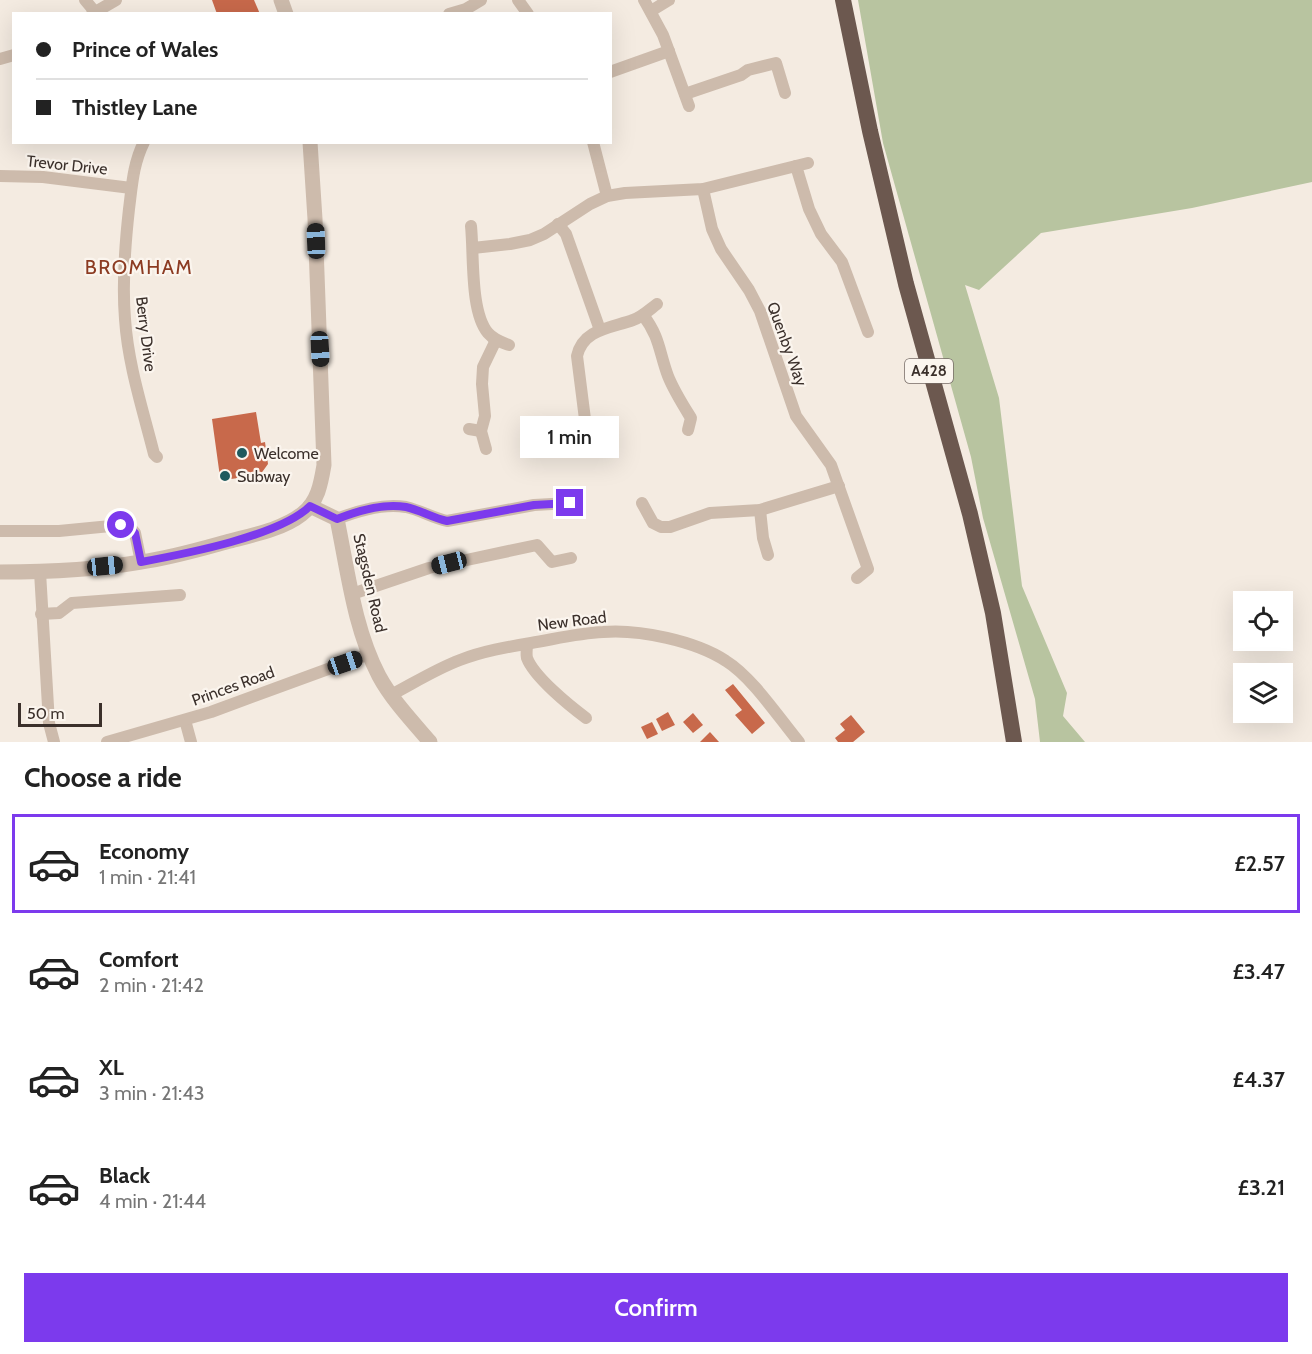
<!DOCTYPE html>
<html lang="en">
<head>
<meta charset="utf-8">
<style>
  :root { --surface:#fff; --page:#f2f2f2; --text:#222; --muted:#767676; --line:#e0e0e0; --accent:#7c3aed }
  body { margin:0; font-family:Cabin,sans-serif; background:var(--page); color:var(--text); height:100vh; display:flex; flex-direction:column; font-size:22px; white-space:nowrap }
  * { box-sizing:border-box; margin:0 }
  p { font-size:20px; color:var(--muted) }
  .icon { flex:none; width:33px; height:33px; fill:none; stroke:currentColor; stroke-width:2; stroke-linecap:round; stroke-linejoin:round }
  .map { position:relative; height:742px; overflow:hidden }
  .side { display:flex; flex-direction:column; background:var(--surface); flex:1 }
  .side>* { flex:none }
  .guide { position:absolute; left:12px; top:12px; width:600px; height:132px; border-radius:0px; box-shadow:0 6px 24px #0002; display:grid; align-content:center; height:132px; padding:0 24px; background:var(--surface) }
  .tools { position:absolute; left:1233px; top:591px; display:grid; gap:12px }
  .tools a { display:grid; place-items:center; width:60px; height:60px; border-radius:0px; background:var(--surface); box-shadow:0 6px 24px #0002; font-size:30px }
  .scale { position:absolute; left:18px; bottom:15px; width:84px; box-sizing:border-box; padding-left:6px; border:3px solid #3b302b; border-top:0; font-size:16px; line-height:21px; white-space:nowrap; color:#3b302b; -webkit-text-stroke:4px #fbf5ee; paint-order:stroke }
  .end { position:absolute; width:27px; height:27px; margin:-14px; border:8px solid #7c3aed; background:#fff; box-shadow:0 0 0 3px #fff }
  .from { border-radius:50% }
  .bubble { position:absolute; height:42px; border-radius:0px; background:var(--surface); box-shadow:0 6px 24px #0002; font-size:20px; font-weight:600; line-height:42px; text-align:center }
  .car { position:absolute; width:18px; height:36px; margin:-18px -9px; border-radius:8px; box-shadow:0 0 4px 2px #0007; background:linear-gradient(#222 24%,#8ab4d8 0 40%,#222 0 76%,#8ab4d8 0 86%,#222 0) }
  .guide b { display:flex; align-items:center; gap:21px; height:57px; font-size:22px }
  .guide b+b { border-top:2px solid var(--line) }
  .guide i { width:15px; height:15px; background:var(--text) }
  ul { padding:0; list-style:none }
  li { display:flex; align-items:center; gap:18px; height:99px; margin:0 12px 9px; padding:0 12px; border:3px solid transparent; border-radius:0px }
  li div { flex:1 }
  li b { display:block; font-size:22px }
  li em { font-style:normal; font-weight:600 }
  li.active { border-color:var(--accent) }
  li>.icon { width:54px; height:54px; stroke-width:1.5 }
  h2 { padding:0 24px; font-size:27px; line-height:72px }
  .cta { display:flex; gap:12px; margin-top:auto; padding:12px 24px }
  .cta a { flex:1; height:69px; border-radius:0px; background:var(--accent); color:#fff; font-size:24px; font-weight:600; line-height:69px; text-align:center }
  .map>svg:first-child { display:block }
</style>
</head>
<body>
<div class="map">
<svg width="1312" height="742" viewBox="0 0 1312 742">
  <rect width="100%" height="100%" fill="#f4ebe1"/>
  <!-- green -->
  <polygon fill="#b8c4a0" points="858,0 1312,0 1312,182 1192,208 1041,233 979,290 965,285 999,398 1022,586 1067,693 1063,716 1085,742 1040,742 1035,699 983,518 971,457 883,143"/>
  <!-- building -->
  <g fill="#c8694b">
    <polygon points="212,0 254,0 260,14 217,14"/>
    <polygon points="256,412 261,443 265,442 268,464 260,475 231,479 230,476 220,477 212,419"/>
    <polygon points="733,684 765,723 752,734 735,715 742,710 725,690"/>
    <polygon points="668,712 675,725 662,731 656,719"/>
    <polygon points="693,713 703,725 693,733 683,722"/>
    <polygon points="851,715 865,732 853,742 838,742 835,738 845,730 840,724"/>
    <polygon points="652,722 658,734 647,739 641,727"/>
    <polygon points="710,732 719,742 700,742"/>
  </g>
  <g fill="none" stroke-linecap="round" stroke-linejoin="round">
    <!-- minor -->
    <g stroke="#cdbbac" stroke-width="12">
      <polyline points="85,0 95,12"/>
      <polyline points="518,0 528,14"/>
      <polyline points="644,0 663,35 689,106"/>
      <polyline points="651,11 669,0"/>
      <polyline points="92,14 116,0"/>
      <polyline points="449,14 466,9 481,0"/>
      <polyline points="0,59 14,55"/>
      <polyline points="610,72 669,51"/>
      <polyline points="685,94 741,75 748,70 776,63 785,93"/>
      <path d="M144 142C133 164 132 186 129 209 125 245 122 283 125 319 128 365 143 410 154 454L157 457"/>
      <polyline points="593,142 607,196"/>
      <polyline points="796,166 809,209 821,234 842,262 868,332"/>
      <polyline points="0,176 43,177 131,188"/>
      <polyline points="703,189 712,229 721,249 749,290 760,311 796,416 831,465 868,569 857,578"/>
      <polyline points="558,224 566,234 600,330"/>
      <path d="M471 226C474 255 470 312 488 333 494 340 501 342 509 345"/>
      <polyline points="473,248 510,244 530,240 544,234 590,204 607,196 625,193 703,189 808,163"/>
      <path d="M643 315C660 337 659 352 668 376 674 391 683 405 691 418L688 430"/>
      <polyline points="469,429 481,431"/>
      <polyline points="486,449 481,431 485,416 482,384 483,367 496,340"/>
      <path d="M585 450 587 435 577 356C583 329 611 328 633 320 642 317 649 310 657 304"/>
      <polyline points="642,503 653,523 661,527 670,527 710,513 760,510 839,486"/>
      <polyline points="760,510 763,538 768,555"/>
      <path d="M337 519C357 511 384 503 406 507 420 510 433 518 447 521L534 505 570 503"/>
      <polyline points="0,531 59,531 121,525 129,526 135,533 141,562"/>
      <polyline points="40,572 49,723 54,742"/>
      <polyline points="352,594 429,568 537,545 552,562 571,558"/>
      <polyline points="41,614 59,613 72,603 180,595"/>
      <path d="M527 644C527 648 526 654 527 658 534 677 570 706 586 718"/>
      <path d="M391 695C414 683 436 669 460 660 483 651 507 647 531 643 555 639 579 633 603 632 639 629 696 641 726 661 752 677 779 718 799 742"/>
      <polyline points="185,720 191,742"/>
      <polyline points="107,742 211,712 369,654"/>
    </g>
    <!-- tertiary -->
    <g stroke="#cdbbac" stroke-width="15">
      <polyline points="281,0 286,14"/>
      <path d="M310 506 337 519C348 572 354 628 379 676 392 700 412 721 430 742"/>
      <path d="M0 572C47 572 95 570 141 562 171 558 201 549 230 541 253 535 283 529 302 514 318 502 321 483 324 465L315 219 310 142"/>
    </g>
    <!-- trunk -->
    <polyline stroke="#6c584f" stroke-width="16" points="843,0 870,131 906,284 970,514 993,613 1014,742"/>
  </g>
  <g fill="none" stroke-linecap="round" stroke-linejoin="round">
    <!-- route -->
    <path stroke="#7c3aed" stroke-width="8" d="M121 525 129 526 135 533 141 562C184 554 280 536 310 506L337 519C357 511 384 503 406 507 420 510 433 518 447 521L534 505 570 503"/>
  </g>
  <!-- markers -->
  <g fill="#1f5a5e" stroke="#fbf5ee" stroke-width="2">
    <circle cx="242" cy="453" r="6"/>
    <circle cx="225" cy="476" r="6"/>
  </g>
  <g text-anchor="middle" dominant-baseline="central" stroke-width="4.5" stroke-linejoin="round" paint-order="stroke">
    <!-- shield labels -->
    <rect fill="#fbf5ee" stroke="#756b66" stroke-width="1.5" x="905" y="359" width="48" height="24" rx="4.5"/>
    <g font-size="15" font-weight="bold" fill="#3b302b">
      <text x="929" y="371">A428</text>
    </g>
    <!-- street labels -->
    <g font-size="16" fill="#3b302b" stroke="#fbf5ee">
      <text transform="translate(67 165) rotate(6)">Trevor Drive</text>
      <text transform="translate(146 334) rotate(83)">Berry Drive</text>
      <text transform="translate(787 344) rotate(70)">Quenby Way</text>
      <text transform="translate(370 583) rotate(77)">Stagsden Road</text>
      <text transform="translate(572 621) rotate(-7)">New Road</text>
      <text transform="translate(233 686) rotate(-20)">Princes Road</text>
    </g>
    <!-- poi labels -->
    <g font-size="16" fill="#3b302b" stroke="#fbf5ee" text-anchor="start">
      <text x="254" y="453">Welcome</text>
      <text x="237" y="476">Subway</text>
    </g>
    <!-- quarter labels -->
    <g font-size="20" letter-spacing="1.5" fill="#8c3b22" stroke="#fbf5ee">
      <text x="139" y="267">BROMHAM</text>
    </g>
  </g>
</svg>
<div class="tools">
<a><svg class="icon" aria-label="locate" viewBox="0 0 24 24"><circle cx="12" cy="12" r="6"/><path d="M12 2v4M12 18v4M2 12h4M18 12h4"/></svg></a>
<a><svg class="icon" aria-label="layers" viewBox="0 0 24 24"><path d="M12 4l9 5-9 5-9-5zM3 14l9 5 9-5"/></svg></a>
</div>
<div class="scale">50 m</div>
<i class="end from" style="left:121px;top:525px"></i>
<i class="end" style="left:570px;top:503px"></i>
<div class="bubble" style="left:520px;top:416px;width:99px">1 min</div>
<i class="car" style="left:316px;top:241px;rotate:358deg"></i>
<i class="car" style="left:320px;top:349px;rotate:177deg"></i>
<i class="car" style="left:449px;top:563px;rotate:256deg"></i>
<i class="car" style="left:105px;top:566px;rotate:84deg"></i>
<i class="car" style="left:345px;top:663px;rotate:71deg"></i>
<div class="guide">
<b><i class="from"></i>Prince of Wales</b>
<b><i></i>Thistley Lane</b>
</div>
</div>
<section class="side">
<h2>Choose a ride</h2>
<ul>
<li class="active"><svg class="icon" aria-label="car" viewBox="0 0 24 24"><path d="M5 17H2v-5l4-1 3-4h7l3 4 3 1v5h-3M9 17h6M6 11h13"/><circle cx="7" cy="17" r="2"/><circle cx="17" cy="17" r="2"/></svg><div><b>Economy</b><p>1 min · 21:41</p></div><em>£2.57</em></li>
<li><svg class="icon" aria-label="car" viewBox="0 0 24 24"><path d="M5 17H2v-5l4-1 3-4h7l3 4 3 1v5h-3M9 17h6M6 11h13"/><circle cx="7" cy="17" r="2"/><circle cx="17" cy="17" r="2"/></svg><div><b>Comfort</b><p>2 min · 21:42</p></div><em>£3.47</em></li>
<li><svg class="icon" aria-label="car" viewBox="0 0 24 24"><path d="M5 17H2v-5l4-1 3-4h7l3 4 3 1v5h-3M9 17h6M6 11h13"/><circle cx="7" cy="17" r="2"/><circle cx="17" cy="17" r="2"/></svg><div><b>XL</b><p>3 min · 21:43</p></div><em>£4.37</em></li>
<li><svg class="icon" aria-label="car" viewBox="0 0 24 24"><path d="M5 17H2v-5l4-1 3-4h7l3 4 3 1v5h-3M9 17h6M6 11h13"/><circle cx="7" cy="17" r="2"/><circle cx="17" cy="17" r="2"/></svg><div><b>Black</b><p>4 min · 21:44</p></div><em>£3.21</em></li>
</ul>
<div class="cta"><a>Confirm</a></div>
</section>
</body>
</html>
